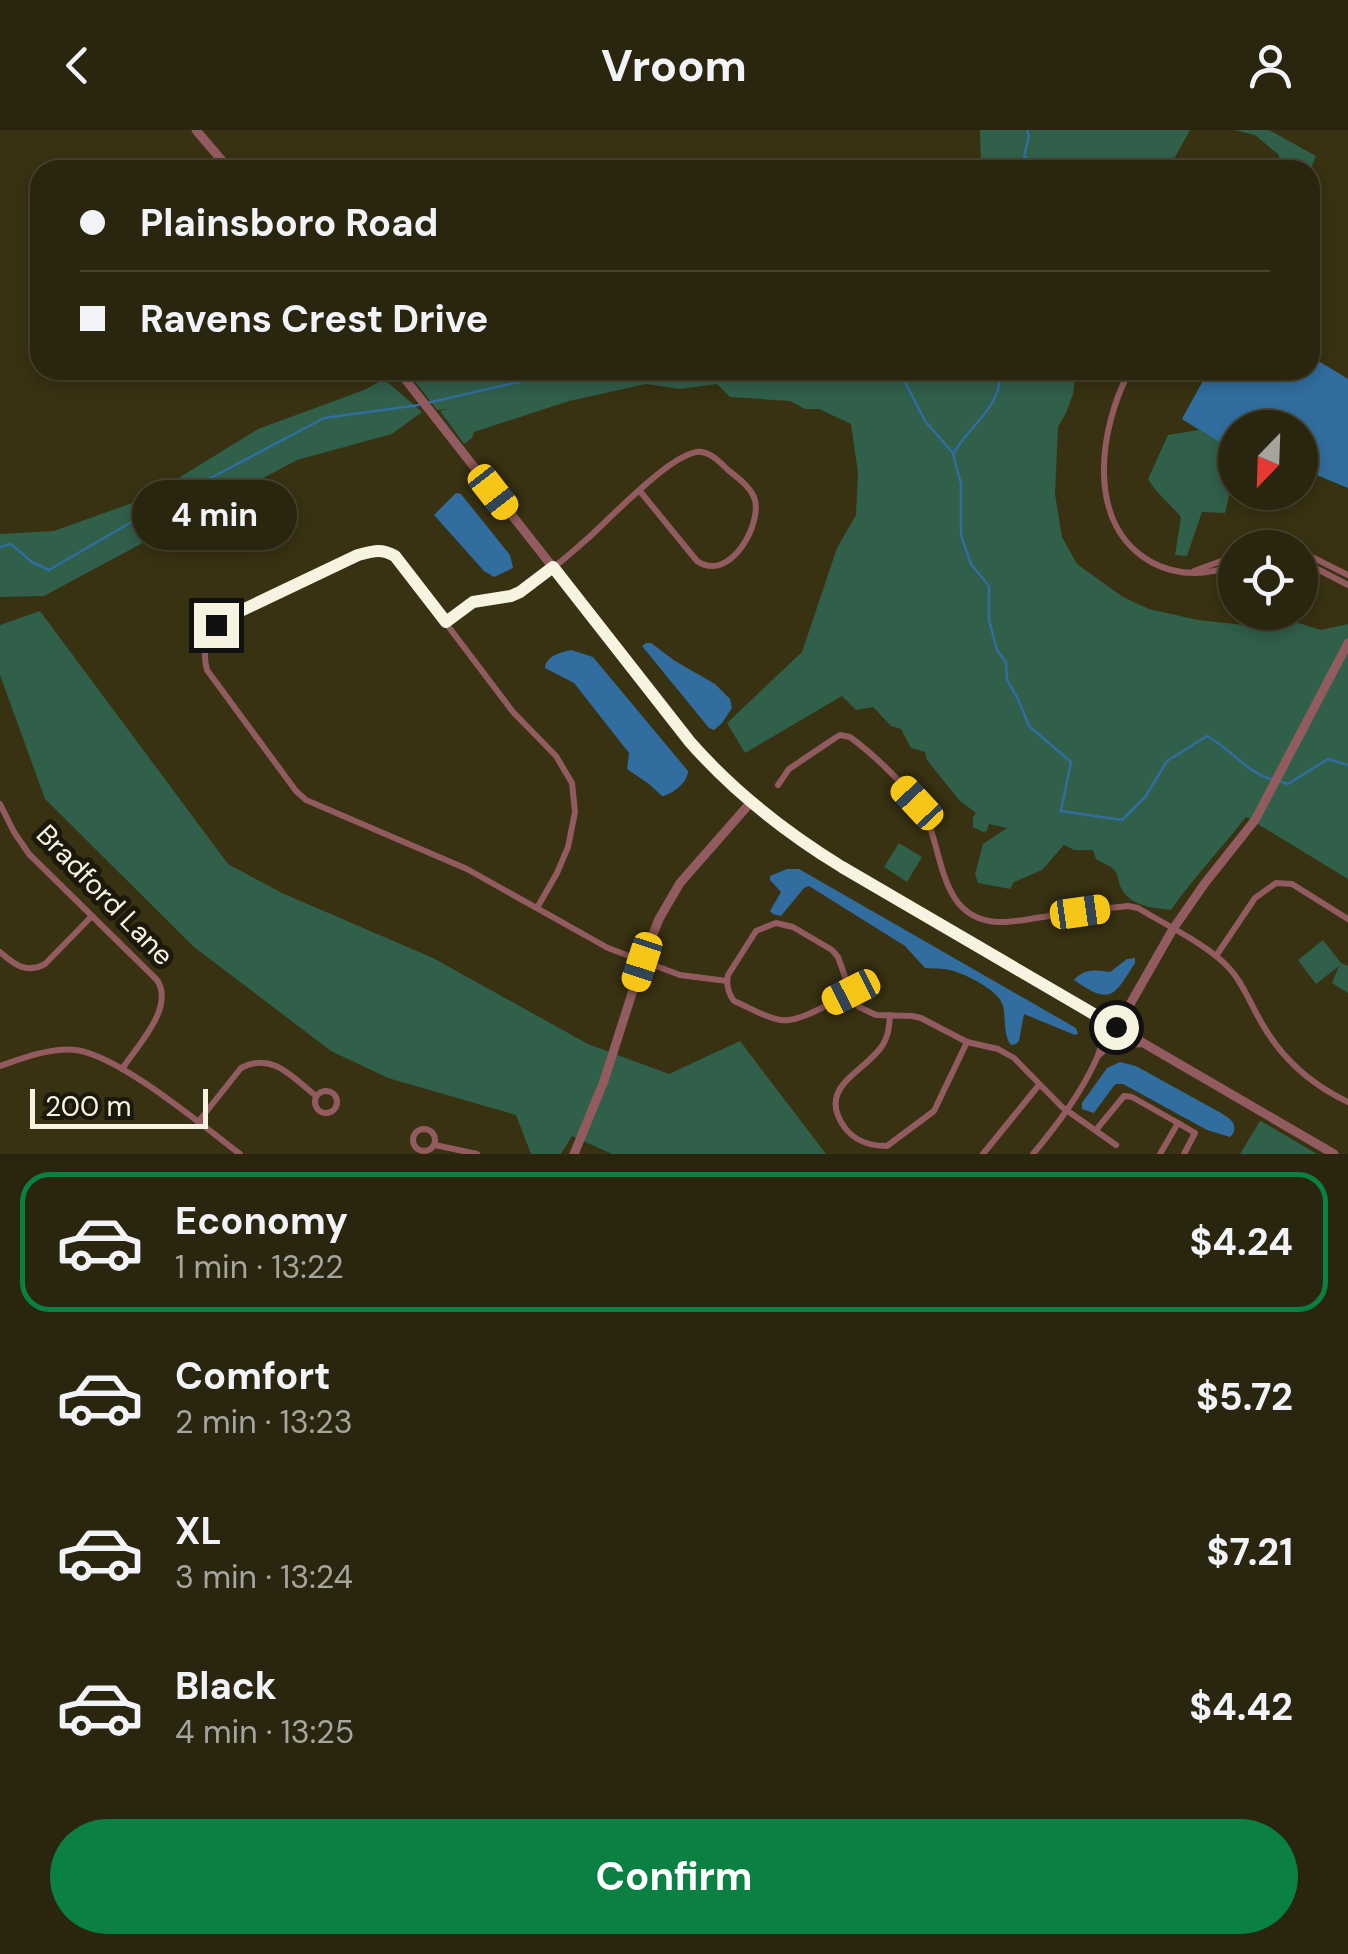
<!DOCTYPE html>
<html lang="en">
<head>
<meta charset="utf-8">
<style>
  :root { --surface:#2a250e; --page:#322d17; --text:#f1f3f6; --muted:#a5a59e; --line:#46422e; --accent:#0b8043 }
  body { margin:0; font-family:"DM Sans",sans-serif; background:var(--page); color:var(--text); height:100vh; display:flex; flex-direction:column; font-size:38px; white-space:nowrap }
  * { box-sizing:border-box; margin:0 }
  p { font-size:32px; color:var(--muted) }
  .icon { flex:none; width:55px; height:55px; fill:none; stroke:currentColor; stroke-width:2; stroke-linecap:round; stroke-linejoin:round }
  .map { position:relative; height:1024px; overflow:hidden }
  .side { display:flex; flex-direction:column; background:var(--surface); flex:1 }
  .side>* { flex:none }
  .hud { position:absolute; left:30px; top:30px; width:1290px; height:220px; border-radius:30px; box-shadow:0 5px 15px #0003,0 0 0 2px var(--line); display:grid; align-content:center; height:220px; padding:0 50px; background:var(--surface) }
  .needle { width:65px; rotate:203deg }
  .controls { position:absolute; left:1218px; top:280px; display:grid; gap:20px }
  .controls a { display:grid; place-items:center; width:100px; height:100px; border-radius:50%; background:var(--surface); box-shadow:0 5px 15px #0003,0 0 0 2px var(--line); font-size:50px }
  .scale { position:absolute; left:30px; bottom:25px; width:178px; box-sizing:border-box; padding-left:10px; border:5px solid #f7f3e1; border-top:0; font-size:28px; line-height:35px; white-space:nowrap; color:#f7f3e1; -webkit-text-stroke:8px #1c190c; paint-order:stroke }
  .end { position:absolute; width:45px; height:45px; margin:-22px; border:12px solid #f7f3e1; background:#111; box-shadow:0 0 0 5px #111 }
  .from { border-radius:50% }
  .bubble { position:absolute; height:70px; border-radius:35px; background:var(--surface); box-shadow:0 5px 15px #0003,0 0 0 2px var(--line); font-size:32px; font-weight:700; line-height:70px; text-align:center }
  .car { position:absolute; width:30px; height:60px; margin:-30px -15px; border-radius:12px; box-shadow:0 0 8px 2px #0007; background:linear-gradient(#f5c518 24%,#345 0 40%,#f5c518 0 76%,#345 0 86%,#f5c518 0) }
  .hud b { display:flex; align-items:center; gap:35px; height:95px; font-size:38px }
  .hud b+b { border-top:2px solid var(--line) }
  .hud i { width:25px; height:25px; background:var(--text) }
  ul { padding:18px 0 0; list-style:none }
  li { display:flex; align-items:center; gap:30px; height:140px; margin:0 20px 15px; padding:0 30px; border:5px solid transparent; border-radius:30px }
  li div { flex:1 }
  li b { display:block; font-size:38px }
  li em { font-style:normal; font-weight:700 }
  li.active { border-color:var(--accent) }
  li>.icon { width:90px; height:90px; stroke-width:1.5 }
  .action { display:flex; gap:20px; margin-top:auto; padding:20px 50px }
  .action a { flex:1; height:115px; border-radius:60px; background:var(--accent); color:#fff; font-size:40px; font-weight:700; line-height:115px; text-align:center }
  header { display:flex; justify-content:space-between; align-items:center; height:130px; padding:0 50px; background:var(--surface); font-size:45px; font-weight:700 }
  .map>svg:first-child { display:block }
</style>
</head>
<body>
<header><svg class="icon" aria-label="back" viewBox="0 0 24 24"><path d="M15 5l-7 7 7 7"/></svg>Vroom<svg class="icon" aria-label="person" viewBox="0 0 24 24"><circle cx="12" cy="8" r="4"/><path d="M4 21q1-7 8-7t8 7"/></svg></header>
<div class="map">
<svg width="1348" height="1024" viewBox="0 0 1348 1024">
  <rect width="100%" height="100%" fill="#383112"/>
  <!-- green -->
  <g fill="#305f4a">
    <polygon points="980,0 1190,0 1168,40 981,40"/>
    <polygon points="1234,0 1269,0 1316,26 1310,41 1280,40 1279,25 1255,5"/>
    <path d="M1310 226 1348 249V358L1300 338V298H1235L1232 319 1235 342 1225 383 1202 382 1187 426 1175 425 1181 387C1170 374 1157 364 1148 349L1168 305 1199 300 1182 289 1209 240H1310Z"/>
    <path d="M406 240H1080L1075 248 1073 264 1066 283 1058 297 1055 364 1062 407 1077 434 1123 467 1149 479 1198 490 1244 495 1272 485 1321 500 1348 494V749L1246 687C1221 719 1194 747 1171 780 1153 778 1130 776 1121 758 1118 753 1119 747 1116 742 1112 736 1102 733 1096 729L1093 720H1074L1064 715 1042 740 1014 752 1010 759 978 753 975 744 983 714 1007 698 989 694 987 701 983 702 973 697V687L976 683 959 670 927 630 925 622 911 618 901 599 891 596 873 577 856 580 842 566 745 623 727 593 802 522 837 418 856 385 858 343 851 294 819 279H805L790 271 730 267 717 254 680 259 646 254 569 271 474 302 472 308 464 314 440 281 448 279 437 280Z"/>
    <polygon points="384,249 422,282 392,304 297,330 44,466 0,467 0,404 54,401 146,368 258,299 364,260"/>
    <polygon points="40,481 228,734 282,763 433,828 588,914 669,944 740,911 826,1024 612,1024 572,1006 561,1024 531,1024 516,985 388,948 331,921 194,817 45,669 0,545 0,495"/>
    <polygon points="899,713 922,727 907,752 884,737"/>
    <polygon points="1323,810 1341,833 1348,836 1348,863 1332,853 1339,836 1316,854 1298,830"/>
    <polygon points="1260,991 1261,991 1317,1024 1240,1024"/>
  </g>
  <!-- water -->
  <g fill="#316d9e">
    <polygon points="1310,226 1348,249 1348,358 1300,338 1300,298 1235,298 1235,321 1182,289 1209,240 1310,240"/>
    <polygon points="456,363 461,364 510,425 513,438 494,447 484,441 434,385"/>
    <polygon points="646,513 651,513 675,531 715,554 730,569 732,578 722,593 714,600 709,598 642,516"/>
    <path d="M571 520 593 527 688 641C688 652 672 665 662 666L649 654 627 639 629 623 574 553 545 538C546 526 561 522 571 520Z"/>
    <path d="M787 739H799L1076 898 1078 904 1075 905 1024 884 1019 911 1016 914 1011 915C1003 905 1006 889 1003 876 1000 861 964 843 950 840 942 838 933 839 925 838L905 816 809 756 804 758 781 786 773 784 770 781 781 762 770 750V746Z"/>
    <path d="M1135 828V833C1114 866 1111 876 1074 850 1084 838 1097 840 1110 842L1127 829Z"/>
    <path d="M1120 932 1136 936 1221 983C1229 988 1238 993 1233 1004L1230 1007 1207 1000 1123 954H1116L1113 957 1094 983 1082 979V973L1107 938Z"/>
  </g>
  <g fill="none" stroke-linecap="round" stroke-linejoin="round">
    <!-- stream -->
    <g stroke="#316d9e" stroke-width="2.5">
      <polyline points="1027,0 1029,7 1024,26 1044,40"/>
      <polyline points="899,240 925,291 952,322"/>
      <path d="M1000 240C1003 277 969 295 953 324L961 354V405L971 434 989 456V490L997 520 1006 532 1007 550 1018 569 1029 596 1071 632 1061 681 1122 690 1146 666 1167 631 1207 606C1230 618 1246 642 1271 649"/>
      <polyline points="427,273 571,240"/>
      <polyline points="0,417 11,414 32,432 49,440 169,370 324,288 419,275"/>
      <polyline points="1279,651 1288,654 1328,629 1348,635"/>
    </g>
    <!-- minor -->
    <g stroke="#925b5f" stroke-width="6">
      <path d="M1130 240C1099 298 1084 396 1153 433 1180 447 1208 445 1235 435"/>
      <polyline points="1262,418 1289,418"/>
      <polyline points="1300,421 1348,445"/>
      <polyline points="1300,430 1348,455"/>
      <polyline points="1194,441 1235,426"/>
      <path d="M447 492C456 485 466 475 476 471 490 465 506 468 521 462 544 446 566 428 587 409 608 391 675 318 702 322 712 324 720 332 727 339 736 347 749 355 754 367 764 392 730 454 697 431L639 360"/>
      <path d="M778 655 789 639 835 608 840 605 850 607C873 624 906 655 921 678 945 717 936 788 997 792 1012 793 1028 789 1043 787 1072 783 1100 779 1128 776L1138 778C1164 794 1208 815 1228 837 1242 851 1250 873 1260 890 1280 927 1310 954 1348 972"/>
      <path d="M0 674 14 702 29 724 157 850C175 877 138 915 122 939"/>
      <path d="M537 778 557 743 568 717 575 682 572 653 556 626 513 582 395 426C381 418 373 421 359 425L233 484C211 497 200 514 207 540L296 661 306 670 467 739 608 818 680 845 727 851"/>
      <path d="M0 822C15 835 26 844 45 834L92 786"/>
      <polyline points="1216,826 1255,768 1276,753 1292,754 1348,789"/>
      <path d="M851 863C833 871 800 893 781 890 765 888 749 877 734 871 728 863 726 855 728 845L756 801 776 793 793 797 832 820 838 827 853 869 859 877 876 885 912 886 921 888 967 912 998 919 1014 928 1062 977 1116 1015"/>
      <path d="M890 885C889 896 889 906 882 916 864 943 815 957 845 998 856 1012 870 1016 887 1016L934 981 967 912"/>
      <path d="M1098 926C1108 918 1114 910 1117 897"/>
      <path d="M0 936C23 928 52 917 76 920 120 926 203 996 240 1024"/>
      <circle cx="326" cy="972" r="11"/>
      <path d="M198 992 241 938C272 921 293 948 316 966"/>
      <circle cx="424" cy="1010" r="11"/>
      <polyline points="1096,1000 1124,966 1132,967 1178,993"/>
      <polyline points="435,1015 477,1024"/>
      <polyline points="983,1024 1039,955"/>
      <path d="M1033 1024C1057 995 1080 965 1096 930 1102 917 1101 905 1116 898"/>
      <polyline points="1160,1024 1178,993 1195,1003 1184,1024"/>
    </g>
    <!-- tertiary -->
    <g stroke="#925b5f" stroke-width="9">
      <polyline points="196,0 230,40"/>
      <path d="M398 240 690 612C734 662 785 702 841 737L1334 1024"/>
      <polyline points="1093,885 1099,896 1101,914"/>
      <polyline points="1117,897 1173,799 1205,753 1255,690 1348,513"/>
      <polyline points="1109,916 1121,912 1140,913"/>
      <polyline points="574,1024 604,951 642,832 659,789 680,753 751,672"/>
    </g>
  </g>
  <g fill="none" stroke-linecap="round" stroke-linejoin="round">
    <!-- route -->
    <path stroke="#f7f3e1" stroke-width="12" d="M216 495 234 484 358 425C373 421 381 418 395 426L446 492 473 472 511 466 520 462 553 437 690 612C734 662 785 702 842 737L1116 897"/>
  </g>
  <g text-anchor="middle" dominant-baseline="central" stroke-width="10" stroke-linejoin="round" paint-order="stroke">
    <!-- street labels -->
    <g font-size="28" fill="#f7f3e1" stroke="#1c190c">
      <text transform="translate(105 765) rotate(46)">Bradford Lane</text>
    </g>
  </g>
</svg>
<div class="controls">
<a><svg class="needle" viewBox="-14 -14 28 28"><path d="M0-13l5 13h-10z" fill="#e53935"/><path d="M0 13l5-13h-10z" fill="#a5a59e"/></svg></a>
<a><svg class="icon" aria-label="locate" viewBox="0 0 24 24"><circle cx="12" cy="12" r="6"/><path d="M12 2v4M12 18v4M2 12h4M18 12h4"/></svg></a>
</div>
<div class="scale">200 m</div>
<i class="end from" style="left:1116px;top:897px"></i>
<i class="end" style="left:216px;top:495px"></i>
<div class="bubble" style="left:132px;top:350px;width:165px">4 min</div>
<i class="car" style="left:493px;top:362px;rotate:142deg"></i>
<i class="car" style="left:917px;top:673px;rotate:317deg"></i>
<i class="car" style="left:1080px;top:782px;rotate:82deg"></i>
<i class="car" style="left:642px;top:832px;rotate:198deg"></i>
<i class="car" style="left:851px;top:862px;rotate:243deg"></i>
<div class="hud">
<b><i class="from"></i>Plainsboro Road</b>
<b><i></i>Ravens Crest Drive</b>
</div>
</div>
<section class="side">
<ul>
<li class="active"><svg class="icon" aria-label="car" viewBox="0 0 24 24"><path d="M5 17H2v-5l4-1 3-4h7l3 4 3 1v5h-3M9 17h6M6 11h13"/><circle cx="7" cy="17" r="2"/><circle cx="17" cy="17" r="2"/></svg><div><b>Economy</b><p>1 min · 13:22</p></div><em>$4.24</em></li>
<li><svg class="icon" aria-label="car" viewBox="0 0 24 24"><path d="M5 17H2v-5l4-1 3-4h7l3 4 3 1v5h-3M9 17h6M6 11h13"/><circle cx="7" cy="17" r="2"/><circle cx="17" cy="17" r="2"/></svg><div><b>Comfort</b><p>2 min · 13:23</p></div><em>$5.72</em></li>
<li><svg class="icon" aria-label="car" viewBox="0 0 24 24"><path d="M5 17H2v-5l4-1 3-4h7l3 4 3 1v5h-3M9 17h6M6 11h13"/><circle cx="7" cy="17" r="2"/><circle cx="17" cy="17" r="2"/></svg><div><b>XL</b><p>3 min · 13:24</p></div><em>$7.21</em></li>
<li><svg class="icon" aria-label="car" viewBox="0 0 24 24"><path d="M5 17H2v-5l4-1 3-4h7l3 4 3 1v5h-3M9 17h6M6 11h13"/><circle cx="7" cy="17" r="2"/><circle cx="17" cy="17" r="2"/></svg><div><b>Black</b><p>4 min · 13:25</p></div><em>$4.42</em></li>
</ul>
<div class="action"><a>Confirm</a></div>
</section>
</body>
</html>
